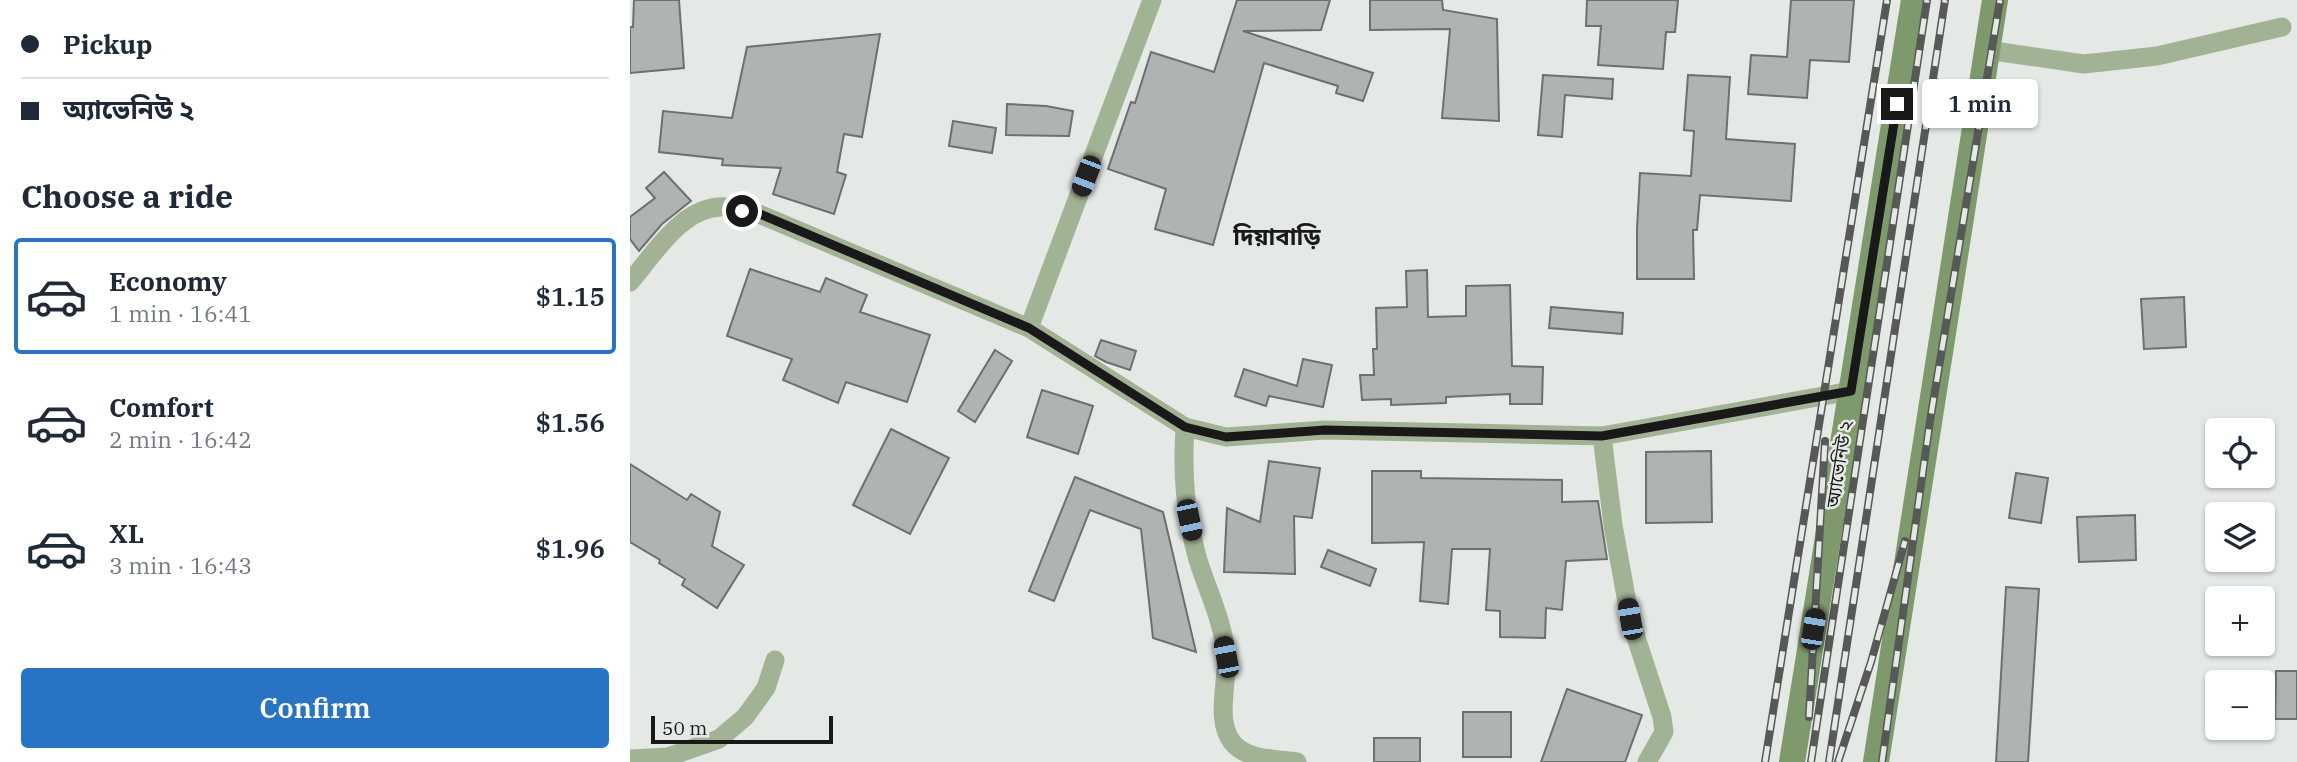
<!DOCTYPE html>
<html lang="en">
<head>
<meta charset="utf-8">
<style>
  :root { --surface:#fff; --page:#f2f2f3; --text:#1f2937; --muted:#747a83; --line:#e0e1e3; --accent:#2873c3 }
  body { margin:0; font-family:"IBM Plex Serif","Noto Sans Bengali",serif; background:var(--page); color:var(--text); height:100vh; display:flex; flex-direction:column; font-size:26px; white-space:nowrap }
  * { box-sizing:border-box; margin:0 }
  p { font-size:23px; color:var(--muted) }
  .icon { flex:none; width:38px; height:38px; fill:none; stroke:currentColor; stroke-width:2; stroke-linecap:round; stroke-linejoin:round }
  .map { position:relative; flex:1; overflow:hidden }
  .sheet { display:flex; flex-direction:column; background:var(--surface); width:630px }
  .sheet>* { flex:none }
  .top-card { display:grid; align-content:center; height:154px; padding:0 21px; background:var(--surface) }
  .buttons { position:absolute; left:1575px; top:418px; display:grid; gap:14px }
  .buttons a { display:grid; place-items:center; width:70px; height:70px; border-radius:7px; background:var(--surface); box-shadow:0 2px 5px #0004; font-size:35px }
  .scale { position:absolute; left:21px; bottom:18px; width:182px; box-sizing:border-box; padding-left:7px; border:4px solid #181918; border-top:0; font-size:19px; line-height:24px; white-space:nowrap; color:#181918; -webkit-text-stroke:5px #e5e9e6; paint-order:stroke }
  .end { position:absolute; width:32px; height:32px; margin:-16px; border:9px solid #181918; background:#fff; box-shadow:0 0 0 4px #fff }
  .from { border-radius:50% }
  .bubble { position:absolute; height:49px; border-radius:7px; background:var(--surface); box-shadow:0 2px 5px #0004; font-size:23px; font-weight:600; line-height:49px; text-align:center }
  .car { position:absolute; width:21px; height:42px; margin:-21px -10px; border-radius:9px; box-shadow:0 0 5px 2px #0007; background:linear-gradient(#222 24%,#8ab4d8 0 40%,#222 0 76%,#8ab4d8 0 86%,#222 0) }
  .top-card b { display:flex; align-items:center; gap:24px; height:66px; font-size:26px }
  .top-card b+b { border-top:2px solid var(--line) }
  .top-card i { width:18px; height:18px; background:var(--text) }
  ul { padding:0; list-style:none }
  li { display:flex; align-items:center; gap:21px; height:116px; margin:0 14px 10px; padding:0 7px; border:4px solid transparent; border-radius:7px }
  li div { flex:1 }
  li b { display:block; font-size:26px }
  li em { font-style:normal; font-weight:600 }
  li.selected { border-color:var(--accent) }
  li>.icon { width:63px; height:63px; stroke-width:1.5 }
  h2 { padding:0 21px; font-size:32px; line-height:84px }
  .button { display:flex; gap:14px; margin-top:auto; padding:14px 21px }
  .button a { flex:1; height:80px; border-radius:7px; background:var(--accent); color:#fff; font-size:28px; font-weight:600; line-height:80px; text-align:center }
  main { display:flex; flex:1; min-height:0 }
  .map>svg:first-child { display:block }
</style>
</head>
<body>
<main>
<section class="sheet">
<div class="top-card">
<b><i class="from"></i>Pickup</b>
<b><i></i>অ্যাভেনিউ ২</b>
</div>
<h2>Choose a ride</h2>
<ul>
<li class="selected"><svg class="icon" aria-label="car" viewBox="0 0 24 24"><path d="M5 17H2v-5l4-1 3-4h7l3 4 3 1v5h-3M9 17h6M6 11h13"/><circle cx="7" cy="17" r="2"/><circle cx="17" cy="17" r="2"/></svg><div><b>Economy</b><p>1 min · 16:41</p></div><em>$1.15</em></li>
<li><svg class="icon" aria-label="car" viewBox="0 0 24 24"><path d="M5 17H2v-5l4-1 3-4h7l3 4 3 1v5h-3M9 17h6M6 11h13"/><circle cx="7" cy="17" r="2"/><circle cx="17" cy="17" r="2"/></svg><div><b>Comfort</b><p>2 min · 16:42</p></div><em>$1.56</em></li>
<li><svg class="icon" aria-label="car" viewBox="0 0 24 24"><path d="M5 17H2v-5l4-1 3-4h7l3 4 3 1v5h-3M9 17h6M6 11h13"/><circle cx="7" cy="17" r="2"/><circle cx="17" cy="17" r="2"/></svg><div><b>XL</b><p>3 min · 16:43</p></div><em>$1.96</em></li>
</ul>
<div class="button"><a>Confirm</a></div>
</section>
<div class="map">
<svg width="1667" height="762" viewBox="0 0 1667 762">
  <rect width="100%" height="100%" fill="#e5e9e6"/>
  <!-- building -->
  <g fill="#afb4b2" stroke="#6c706f" stroke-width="2">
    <polygon points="4,0 49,0 54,68 0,73 0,27 3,27"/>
    <polygon points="607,0 700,0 691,30 613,31 743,73 733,101 706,93 708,86 634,63 583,245 525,229 536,189 478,169 501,102 505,103 521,52 584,72"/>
    <polygon points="740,0 812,0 813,10 867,19 869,121 812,118 820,29 740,30"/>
    <polygon points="957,0 1048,0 1045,32 1036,32 1033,69 968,65 971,26 956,26"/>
    <polygon points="1161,0 1224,0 1219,62 1180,60 1177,98 1118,94 1121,55 1157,57"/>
    <polygon points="250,34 232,137 214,134 207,172 216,175 204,214 143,194 151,168 92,165 93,159 29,152 33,111 102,118 117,47"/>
    <polygon points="913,75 983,79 982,99 935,95 932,137 908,135"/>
    <polygon points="1058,75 1100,77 1096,139 1165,144 1161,201 1070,195 1067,230 1063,230 1064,279 1007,279 1007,229 1010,173 1061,176 1064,131 1054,130"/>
    <polygon points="377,104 416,106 443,111 439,136 376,135"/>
    <polygon points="323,121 366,128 362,153 319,146"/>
    <polygon points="34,172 61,201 32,224 9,251 0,239 0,217 25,198 16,188"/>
    <polygon points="120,269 190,292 196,278 237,295 230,312 300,335 277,402 216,382 208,403 153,380 162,359 97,336"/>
    <polygon points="797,270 798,317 836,316 836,286 880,285 882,366 913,367 912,404 880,404 880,394 816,397 816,403 761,405 761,399 732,400 730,375 744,375 743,349 747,349 746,308 777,307 776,271"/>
    <polygon points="1554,297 1556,347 1514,349 1511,299"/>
    <polygon points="921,307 993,313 992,334 919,328"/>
    <polygon points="471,340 506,351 500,370 476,362 465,356"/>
    <polygon points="365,350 382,361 345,422 328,411"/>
    <polygon points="673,359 702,365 693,407 639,396 636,406 605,396 614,369 667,386"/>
    <polygon points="412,390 463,406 448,454 397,437"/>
    <polygon points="261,429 319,458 280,534 223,505"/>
    <polygon points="1081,451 1082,522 1016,523 1016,452"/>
    <polygon points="639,461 690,468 682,518 664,516 665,574 594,572 597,508 630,522"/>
    <polygon points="0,464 57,500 61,494 90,512 82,546 114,565 87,608 52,585 55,579 29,563 30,560 0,542"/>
    <polygon points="742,471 791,471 791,478 932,480 932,502 968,501 977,559 936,561 932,610 916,608 915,638 870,637 870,611 856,610 860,549 822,549 818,604 790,601 794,542 742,543"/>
    <polygon points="1386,473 1418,478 1411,523 1379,518"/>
    <polygon points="445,477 533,512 566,652 523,638 511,529 460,510 424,601 399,591"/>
    <polygon points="1505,515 1506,560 1449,562 1447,517"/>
    <polygon points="698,550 746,569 740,586 691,567"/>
    <polygon points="1376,587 1409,589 1398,762 1366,762"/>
    <polygon points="1646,671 1667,671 1667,719 1645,719"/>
    <polygon points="937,689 1012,715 995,762 911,762"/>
    <rect x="833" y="712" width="48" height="45"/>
    <rect x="744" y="738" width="46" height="24"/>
  </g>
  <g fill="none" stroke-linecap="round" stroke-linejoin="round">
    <!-- street -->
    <g stroke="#a1b394" stroke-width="19">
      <polyline points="1357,50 1454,64 1527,56 1652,27"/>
      <path d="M0 282C25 253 53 204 97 207 108 208 119 212 129 214L399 328 555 427 596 437 695 430 972 436 983 525 1000 619 1032 717 1034 732 1017 762"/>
      <polyline points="399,328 522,0"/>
      <path d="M555 427C552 475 555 513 568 560 578 592 594 623 596 657 598 683 585 719 602 742 616 760 646 759 667 762"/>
      <polyline points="972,436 1221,391"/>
      <polyline points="0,759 38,757 89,739 115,717 136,688 145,660"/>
    </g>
    <!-- secondary -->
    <g stroke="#7e996b" stroke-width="26">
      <polyline points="1162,762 1284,0"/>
      <polyline points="1246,762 1365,0"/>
    </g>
    <defs>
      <g id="rail">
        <polyline points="1179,717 1195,441"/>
        <polyline points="1135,762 1257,0"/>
        <polyline points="1181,762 1297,0"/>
        <polyline points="1199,762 1315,0"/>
        <polyline points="1208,762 1241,662 1275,541"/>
        <polyline points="1252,762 1300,421 1370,0"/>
      </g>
    </defs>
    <!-- rail casing -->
    <use href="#rail" stroke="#575957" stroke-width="8"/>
    <!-- rail -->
    <use href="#rail" stroke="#e5e9e6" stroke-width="5" stroke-dasharray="16" stroke-linecap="butt"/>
  </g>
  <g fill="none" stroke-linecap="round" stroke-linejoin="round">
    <!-- route -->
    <polyline stroke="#181918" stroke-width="9" points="112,211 130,214 399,328 555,427 596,437 695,430 972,436 1221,391 1267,104"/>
  </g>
  <g text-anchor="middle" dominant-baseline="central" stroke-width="5" stroke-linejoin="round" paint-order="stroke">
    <!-- street labels -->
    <g font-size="18" fill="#181918" stroke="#e5e9e6">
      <text transform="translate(1209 464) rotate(-81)">অ্যাভেনিউ ২</text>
    </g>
    <!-- district labels -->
    <g font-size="24" font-weight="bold" fill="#181918" stroke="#e5e9e6">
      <text x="647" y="236">দিয়াবাড়ি</text>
    </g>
  </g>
</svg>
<div class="buttons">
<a><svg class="icon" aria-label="locate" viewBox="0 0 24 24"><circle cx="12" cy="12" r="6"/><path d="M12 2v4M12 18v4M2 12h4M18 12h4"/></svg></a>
<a><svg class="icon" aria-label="layers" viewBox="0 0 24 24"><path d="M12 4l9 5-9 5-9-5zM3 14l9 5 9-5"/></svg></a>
<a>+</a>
<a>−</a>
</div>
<div class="scale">50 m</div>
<i class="end from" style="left:112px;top:211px"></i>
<i class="end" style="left:1267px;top:104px"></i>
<div class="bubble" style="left:1292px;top:79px;width:116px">1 min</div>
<i class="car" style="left:456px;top:176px;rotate:201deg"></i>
<i class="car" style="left:559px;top:520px;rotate:168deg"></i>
<i class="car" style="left:1000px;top:619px;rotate:350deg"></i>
<i class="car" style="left:1183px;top:629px;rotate:9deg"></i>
<i class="car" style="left:596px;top:657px;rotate:349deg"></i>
</div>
</main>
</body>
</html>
